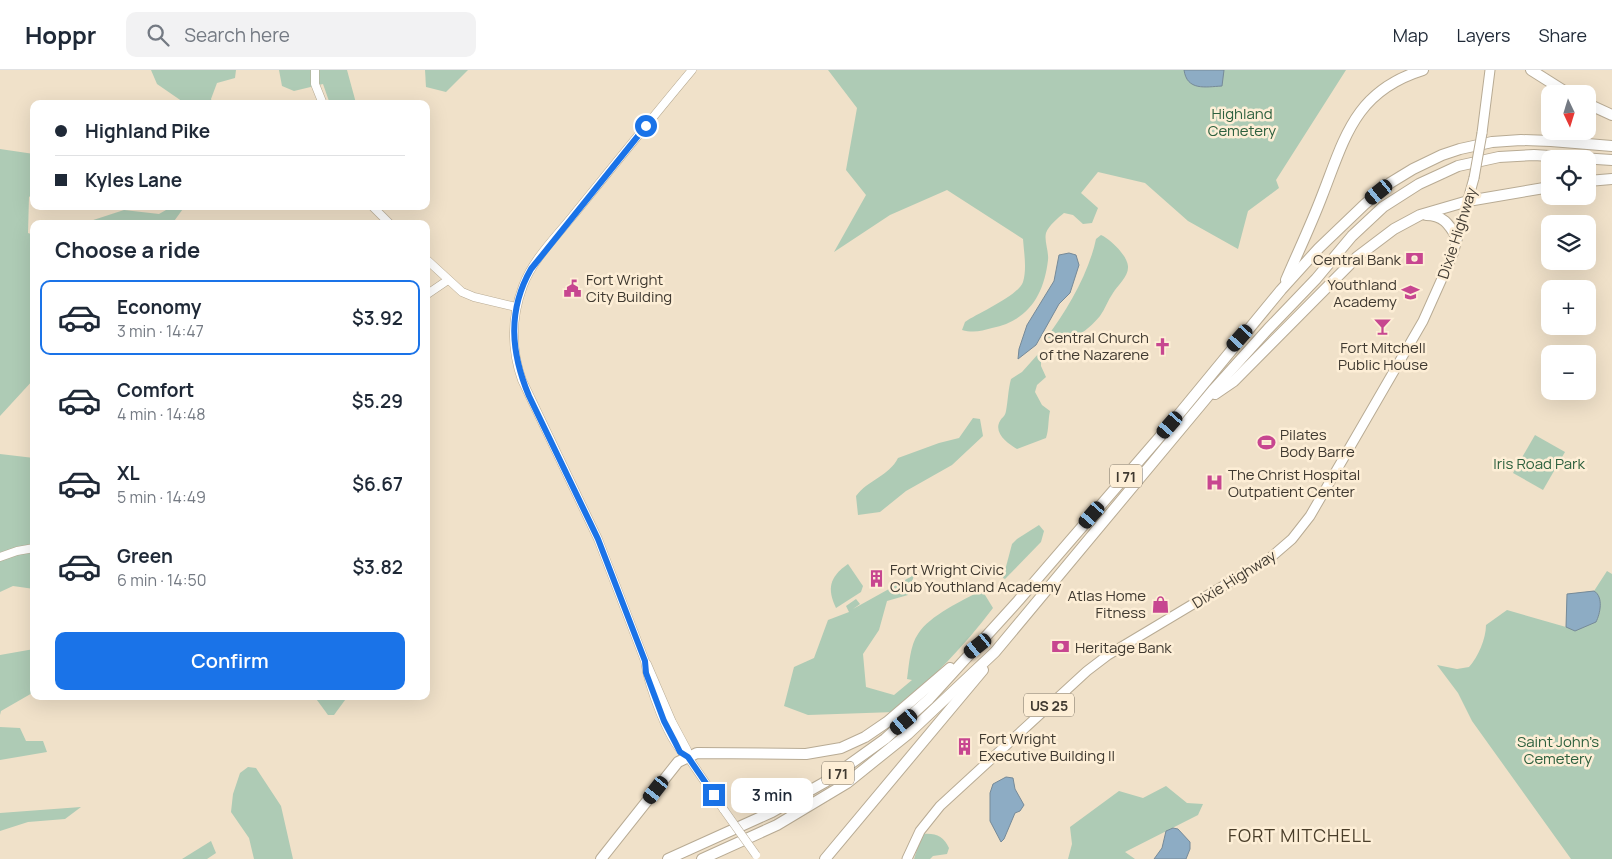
<!DOCTYPE html>
<html lang="en">
<head>
<meta charset="utf-8">
<style>
  :root { --surface:#fff; --page:#f2f2f3; --text:#1f2937; --muted:#747a83; --line:#e0e1e3; --accent:#1a73e8 }
  body { margin:0; font-family:Manrope,sans-serif; background:var(--page); color:var(--text); height:100vh; display:flex; flex-direction:column; font-size:19px; white-space:nowrap }
  * { box-sizing:border-box; margin:0 }
  p { font-size:16px; color:var(--muted) }
  .icon { flex:none; width:28px; height:28px; fill:none; stroke:currentColor; stroke-width:2; stroke-linecap:round; stroke-linejoin:round }
  .map { position:relative; flex:1; overflow:hidden }
  .drawer { position:absolute; left:30px; top:150px; width:400px; height:480px; display:flex; flex-direction:column; background:var(--surface); border-radius:10px; box-shadow:0 5px 20px #0002 }
  .drawer>* { flex:none }
  .top-card { position:absolute; left:30px; top:30px; width:400px; height:110px; border-radius:10px; box-shadow:0 5px 20px #0002; display:grid; align-content:center; height:110px; padding:0 25px; background:var(--surface) }
  .needle { width:32px; rotate:176deg }
  .tools { position:absolute; left:1541px; top:15px; display:grid; gap:10px }
  .tools a { display:grid; place-items:center; width:55px; height:55px; border-radius:10px; background:var(--surface); box-shadow:0 5px 20px #0002; font-size:25px }
  .end { position:absolute; width:22px; height:22px; margin:-11px; border:6px solid #1a73e8; background:#fff; box-shadow:0 0 0 2px #fff }
  .from { border-radius:50% }
  .bubble { position:absolute; height:35px; border-radius:10px; background:var(--surface); box-shadow:0 5px 20px #0002; font-size:16px; font-weight:600; line-height:35px; text-align:center }
  .car { position:absolute; width:15px; height:30px; margin:-15px -8px; border-radius:6px; box-shadow:0 0 4px 1px #0007; background:linear-gradient(#222 24%,#8ab4d8 0 40%,#222 0 76%,#8ab4d8 0 86%,#222 0) }
  .top-card b { display:flex; align-items:center; gap:18px; height:48px; font-size:19px }
  .top-card b+b { border-top:1px solid var(--line) }
  .top-card i { width:12px; height:12px; background:var(--text) }
  ul { padding:0; list-style:none }
  li { display:flex; align-items:center; gap:15px; height:75px; margin:0 10px 8px; padding:0 15px; border:2px solid transparent; border-radius:10px }
  li div { flex:1 }
  li b { display:block; font-size:19px }
  li em { font-style:normal; font-weight:600 }
  li.current { border-color:var(--accent) }
  li>.icon { width:45px; height:45px; stroke-width:1.5 }
  h2 { padding:0 25px; font-size:22px; line-height:60px }
  .primary-button { display:flex; gap:10px; margin-top:auto; padding:10px 25px }
  .primary-button a { flex:1; height:58px; border-radius:10px; background:var(--accent); color:#fff; font-size:20px; font-weight:600; line-height:58px; text-align:center }
  header { display:flex; align-items:center; gap:30px; box-sizing:border-box; height:70px; padding:0 25px; background:var(--surface); border-bottom:1px solid var(--line) }
  header strong { font-size:24px }
  nav { display:flex; gap:28px; margin-inline-start:auto; font-size:18px }
  .search { width:350px; height:45px; background:var(--page); display:flex; align-items:center; gap:12px; box-sizing:border-box; padding:0 18px; border-radius:10px; color:var(--muted); font-size:19px }
  .map>svg:first-child { display:block }
</style>
</head>
<body>
<header>
<strong>Hoppr</strong>
<div class="search"><svg class="icon" aria-label="search" viewBox="0 0 24 24"><circle cx="10" cy="10" r="6"/><path d="M15 15l6 6"/></svg>Search here</div>
<nav><a>Map</a><a>Layers</a><a>Share</a></nav>
</header>
<div class="map">
<svg width="1612" height="789" viewBox="0 0 1612 789">
  <rect width="100%" height="100%" fill="#f0e1c9"/>
  <!-- green -->
  <g fill="#aecbb5">
    <polygon points="151,0 236,0 235,8 217,13 211,29 213,34 186,34 157,14"/>
    <polygon points="279,0 347,0 356,33 330,34 323,14 294,21 282,16"/>
    <polygon points="425,0 468,0 446,22 426,17"/>
    <path d="M828 0H1346L1276 110 1279 118 1248 141 1238 179 1188 151 1145 113 1098 102 1081 123 1098 138 1092 153 1083 154 1073 145 1064 143C1058 148 1049 155 1046 163 1044 171 1049 182 1048 190 1044 225 1028 251 992 258 982 261 973 263 962 260L965 252C978 243 1018 226 1023 212 1027 199 1024 183 1023 169L947 120 890 145 834 182 866 125 846 100 857 38Z"/>
    <polygon points="0,79 34,84 34,123 29,127 28,163 34,165 34,309 0,346"/>
    <polygon points="173,136 185,136 172,154 81,154 124,140 159,144"/>
    <path d="M1101 165C1110 169 1127 185 1128 196 1129 206 1118 215 1113 223 1108 230 1105 239 1100 246 1087 262 1067 276 1047 267 1067 240 1089 203 1096 169Z"/>
    <path d="M1039 283 1041 285V296L1046 307 1037 315 1035 322 1042 335 1050 341C1048 349 1049 360 1046 368L1017 379C1008 374 993 363 1000 351 1002 347 1005 347 1006 341 1008 331 1008 320 1011 309L1022 302Z"/>
    <path d="M973 348 980 349 983 366 952 395 906 421 880 442 858 445 856 426C868 410 889 406 898 388L939 373 959 368Z"/>
    <polygon points="1535,365 1565,382 1543,420 1513,403"/>
    <polygon points="0,384 34,388 34,519 13,516 0,522"/>
    <polygon points="1039,455 1044,461 1041,472 1005,509 1003,508 1012,474 1017,469"/>
    <path d="M848 494 863 516 861 522 836 538C827 519 829 507 848 494Z"/>
    <path d="M1607 501 1612 504V789H1571L1472 651 1458 623 1437 595 1457 599 1469 597C1478 587 1486 569 1486 555L1507 540 1566 557 1567 524 1594 521Z"/>
    <path d="M914 505 908 525 887 531 879 560 863 584 866 617 894 625 912 610 907 609C909 595 910 575 918 564 930 545 962 531 982 520L993 538C964 577 930 610 895 642L808 645 784 636 794 597 814 588 828 550 849 542 846 536 856 529 860 534 853 539Z"/>
    <polygon points="34,579 34,622 1,641 0,645 0,585"/>
    <polygon points="314,626 348,626 334,645 328,645"/>
    <polygon points="0,657 20,658 26,671 43,671 47,682 0,690"/>
    <polygon points="248,697 256,698 281,736 293,789 254,789 249,768 231,742 233,724 240,703"/>
    <polygon points="1166,716 1187,733 1203,734 1198,745 1125,782 1135,789 1068,789 1072,774 1070,757 1119,721 1143,728"/>
    <polygon points="81,737 65,749 28,752 0,761 0,743"/>
    <path d="M924 764C936 763 944 767 949 778L947 784 933 786 930 789H914L921 767Z"/>
    <polygon points="211,771 216,783 207,789 182,789"/>
  </g>
  <!-- water -->
  <g fill="#8dacc4" stroke="#768a98">
    <path d="M1184 0H1224L1222 16C1205 17 1187 21 1184 0Z"/>
    <polygon points="1069,183 1076,185 1079,195 1070,223 1059,234 1036,275 1018,289 1019,279 1027,255 1054,211 1059,185"/>
    <path d="M1594 521C1604 527 1600 544 1596 552L1575 561 1566 557 1567 524Z"/>
    <polygon points="1006,707 1013,708 1015,719 1024,735 1020,741 1015,743 1004,769 1001,772 990,751 990,723 993,714"/>
    <polygon points="1173,758 1178,759 1190,772 1190,779 1186,789 1154,789 1162,778 1166,761"/>
  </g>
  <g fill="none" stroke-linecap="round" stroke-linejoin="round">
    <defs>
      <g id="secondary">
        <polyline points="315,0 315,14 323,34"/>
        <path d="M692 0C651 49 611 99 571 148 554 169 532 191 523 216 511 248 511 279 522 310L598 469 645 591C648 614 669 675 688 687L724 740"/>
        <polyline points="372,136 390,154"/>
        <polyline points="426,189 462,222 474,227 516,237"/>
        <polyline points="426,225 448,210"/>
        <polyline points="0,487 17,481 34,478"/>
        <polyline points="647,594 672,652 687,680 688,687"/>
      </g>
      <g id="primary">
        <polyline points="1482,63 1490,0"/>
        <polyline points="907,789 920,761 940,736 1087,601 1108,585 1270,488 1292,469 1310,446 1423,251 1453,184 1474,108"/>
      </g>
      <g id="highway">
        <polyline points="1531,0 1569,24"/>
        <polyline points="1588,34 1612,45"/>
        <polyline points="1588,111 1612,109"/>
        <path d="M1426 145C1443 145 1449 154 1457 168"/>
        <path d="M1286 210C1298 182 1311 155 1322 126 1345 67 1355 21 1423 0"/>
        <polyline points="1215,324 1234,311 1357,187 1394,159 1420,145 1468,131 1550,117"/>
        <polyline points="601,789 678,692 697,683 806,684 841,678 865,667 887,652 950,598"/>
        <polyline points="668,789 772,742 825,712 885,669 929,629 1018,531 1170,355 1281,220 1319,178 1365,134 1390,113 1413,99 1442,85 1460,79 1492,72 1521,70 1551,71 1612,76"/>
        <polyline points="702,789 777,755 847,713 908,664 995,582 1214,319 1268,259 1316,209 1352,166 1383,137 1419,114 1443,103 1458,96 1499,87 1534,85 1612,90"/>
        <polyline points="825,789 983,600"/>
      </g>
    </defs>
    <!-- secondary casing -->
    <use href="#secondary" stroke="#b8ab94" stroke-width="9"/>
    <!-- primary casing -->
    <use href="#primary" stroke="#b8ab94" stroke-width="11"/>
    <!-- highway casing -->
    <use href="#highway" stroke="#b8ab94" stroke-width="12"/>
    <!-- secondary -->
    <use href="#secondary" stroke="#fff" stroke-width="8"/>
    <!-- primary -->
    <use href="#primary" stroke="#fff" stroke-width="9"/>
    <!-- highway -->
    <use href="#highway" stroke="#fff" stroke-width="10"/>
    <defs>
      <polyline id="secondary-bridge" points="724,740 756,785"/>
      <polyline id="primary-bridge" points="1474,108 1482,63"/>
    </defs>
    <!-- secondary-bridge casing -->
    <use href="#secondary-bridge" stroke="#b8ab94" stroke-width="9" stroke-linecap="butt"/>
    <!-- primary-bridge casing -->
    <use href="#primary-bridge" stroke="#b8ab94" stroke-width="11" stroke-linecap="butt"/>
    <!-- secondary-bridge -->
    <use href="#secondary-bridge" stroke="#fff" stroke-width="8"/>
    <!-- primary-bridge -->
    <use href="#primary-bridge" stroke="#fff" stroke-width="9"/>
  </g>
  <g fill="none" stroke-linecap="round" stroke-linejoin="round">
    <!-- route -->
    <path stroke="#1a73e8" stroke-width="6" d="M646 56 531 199C507 241 511 283 529 326L598 469 645 591 646 603 664 651 675 672 680 682 688 687 714 725"/>
  </g>
  <!-- icons -->
  <defs>
    <symbol id="bank-bare" viewBox="-9 -9 18 18"><path d="M-6-4H6V4H-6ZM0-2.3a2.3 2.3 0 1 0 0 4.6a2.3 2.3 0 1 0 0-4.6Z" fill="#c74690" stroke="#fdeed6" stroke-width="2.5" paint-order="stroke"/></symbol>
    <symbol id="civic-bare" viewBox="-9 -9 18 18"><path d="M-.6-6.5H3V-4.5H.6V-3L4-1V1h2V6H-6V1h2V-1L-.6-3ZM-1.2 2.5V6h2.4V2.5Z" fill="#c74690" stroke="#fdeed6" stroke-width="2.5" paint-order="stroke"/></symbol>
    <symbol id="school-bare" viewBox="-9 -9 18 18"><path d="M0-5L7-2L0 1L-7-2ZM-4 1L0 2.5L4 1V4Q0 6-4 4Z" fill="#c74690" stroke="#fdeed6" stroke-width="2.5" paint-order="stroke"/></symbol>
    <symbol id="bar-bare" viewBox="-9 -9 18 18"><path d="M-6-5H6L.8 .8V4.5H3.5V6h-7V4.5H-.8V.8Z" fill="#c74690" stroke="#fdeed6" stroke-width="2.5" paint-order="stroke"/></symbol>
    <symbol id="church-bare" viewBox="-9 -9 18 18"><path d="M-1.2-6h2.4v3.5h3.3v2.4h-3.3V6h-2.4V-.1h-3.3v-2.4h3.3Z" fill="#c74690" stroke="#fdeed6" stroke-width="2.5" paint-order="stroke"/></symbol>
    <symbol id="stadium-bare" viewBox="-9 -9 18 18"><path d="M0-5a6.5 5 0 1 0 0 10a6.5 5 0 1 0 0-10ZM-3.5-1.8h7v3.6h-7Z" fill="#c74690" stroke="#fdeed6" stroke-width="2.5" paint-order="stroke"/></symbol>
    <symbol id="hospital-bare" viewBox="-9 -9 18 18"><path d="M-5-5h3v3.5h4V-5h3V5h-3V1.5h-4V5h-3Z" fill="#c74690" stroke="#fdeed6" stroke-width="2.5" paint-order="stroke"/></symbol>
    <symbol id="building-bare" viewBox="-9 -9 18 18"><path d="M-4-6H4V6H1V3H-1V6H-4ZM-2.5-4.3h1.7v1.8h-1.7ZM.8-4.3h1.7v1.8H.8ZM-2.5-1h1.7V.8h-1.7ZM.8-1h1.7V.8H.8Z" fill="#c74690" stroke="#fdeed6" stroke-width="2.5" paint-order="stroke"/></symbol>
    <symbol id="shop-bare" viewBox="-9 -9 18 18"><path d="M-5-2.5h2.3a2.7 3.5 0 0 1 5.4 0H5L5.5 6h-11ZM-1.5-2.5h3a1.5 2.3 0 0 0-3 0Z" fill="#c74690" stroke="#fdeed6" stroke-width="2.5" paint-order="stroke"/></symbol>
  </defs>
  <g fill-rule="evenodd">
    <use href="#bank-bare" x="1402" y="176" width="25" height="25"/>
    <use href="#civic-bare" x="560" y="206" width="25" height="25"/>
    <use href="#school-bare" x="1398" y="210" width="25" height="25"/>
    <use href="#bar-bare" x="1370" y="244" width="25" height="25"/>
    <use href="#church-bare" x="1150" y="264" width="25" height="25"/>
    <use href="#stadium-bare" x="1254" y="360" width="25" height="25"/>
    <use href="#hospital-bare" x="1202" y="400" width="25" height="25"/>
    <use href="#building-bare" x="864" y="496" width="25" height="25"/>
    <use href="#shop-bare" x="1148" y="522" width="25" height="25"/>
    <use href="#bank-bare" x="1048" y="564" width="25" height="25"/>
    <use href="#building-bare" x="952" y="664" width="25" height="25"/>
  </g>
  <g text-anchor="middle" dominant-baseline="central" stroke-width="5" stroke-linejoin="round" paint-order="stroke">
    <!-- shield labels -->
    <g fill="#fdeed6" stroke="#797062" stroke-width="1">
      <rect x="1110" y="394.5" width="32" height="23" rx="4"/>
      <rect x="1024" y="623.5" width="50" height="23" rx="4"/>
      <rect x="822" y="691.5" width="32" height="23" rx="4"/>
    </g>
    <g font-size="14" font-weight="bold" fill="#403a31">
      <text x="1126" y="406">I 71</text>
      <text x="1049" y="635">US 25</text>
      <text x="838" y="703">I 71</text>
    </g>
    <!-- park labels -->
    <g font-size="15" fill="#2d603e" stroke="#fdeed6">
      <text x="1242" y="43">Highland<tspan x="1242" dy="17">Cemetery</tspan></text>
      <text x="1539" y="393">Iris Road Park</text>
      <text x="1558" y="671">Saint John’s<tspan x="1558" dy="17">Cemetery</tspan></text>
    </g>
    <!-- street labels -->
    <g font-size="15" fill="#403a31" stroke="#fdeed6">
      <text transform="translate(1457 163) rotate(-72)">Dixie Highway</text>
      <text transform="translate(1234 509) rotate(-32)">Dixie Highway</text>
    </g>
    <!-- poi labels -->
    <g font-size="15" fill="#403a31" stroke="#fdeed6" text-anchor="start">
      <text x="1401" y="189" text-anchor="end">Central Bank</text>
      <text x="586" y="209">Fort Wright<tspan x="586" dy="17">City Building</tspan></text>
      <text x="1397" y="214" text-anchor="end">Youthland<tspan x="1397" dy="17">Academy</tspan></text>
      <text x="1149" y="267" text-anchor="end">Central Church<tspan x="1149" dy="17">of the Nazarene</tspan></text>
      <text x="1383" y="277" text-anchor="middle">Fort Mitchell<tspan x="1383" dy="17">Public House</tspan></text>
      <text x="1280" y="364">Pilates<tspan x="1280" dy="17">Body Barre</tspan></text>
      <text x="1228" y="404">The Christ Hospital<tspan x="1228" dy="17">Outpatient Center</tspan></text>
      <text x="890" y="499">Fort Wright Civic<tspan x="890" dy="17">Club Youthland Academy</tspan></text>
      <text x="1146" y="525" text-anchor="end">Atlas Home<tspan x="1146" dy="17">Fitness</tspan></text>
      <text x="1075" y="577">Heritage Bank</text>
      <text x="979" y="668">Fort Wright<tspan x="979" dy="17">Executive Building II</tspan></text>
    </g>
    <!-- quarter labels -->
    <g font-size="18" letter-spacing="1" fill="#493d29" stroke="#fdeed6">
      <text x="1300" y="765">FORT MITCHELL</text>
    </g>
  </g>
</svg>
<div class="tools">
<a><svg class="needle" viewBox="-14 -14 28 28"><path d="M0-13l5 13h-10z" fill="#e53935"/><path d="M0 13l5-13h-10z" fill="#747a83"/></svg></a>
<a><svg class="icon" aria-label="locate" viewBox="0 0 24 24"><circle cx="12" cy="12" r="6"/><path d="M12 2v4M12 18v4M2 12h4M18 12h4"/></svg></a>
<a><svg class="icon" aria-label="layers" viewBox="0 0 24 24"><path d="M12 4l9 5-9 5-9-5zM3 14l9 5 9-5"/></svg></a>
<a>+</a>
<a>−</a>
</div>
<i class="end from" style="left:646px;top:56px"></i>
<i class="end" style="left:714px;top:725px"></i>
<div class="bubble" style="left:731px;top:708px;width:82px">3 min</div>
<i class="car" style="left:1379px;top:122px;rotate:231deg"></i>
<i class="car" style="left:1240px;top:268px;rotate:222deg"></i>
<i class="car" style="left:1170px;top:355px;rotate:221deg"></i>
<i class="car" style="left:1092px;top:445px;rotate:221deg"></i>
<i class="car" style="left:978px;top:576px;rotate:231deg"></i>
<i class="car" style="left:904px;top:652px;rotate:230deg"></i>
<i class="car" style="left:656px;top:720px;rotate:218deg"></i>
<div class="top-card">
<b><i class="from"></i>Highland Pike</b>
<b><i></i>Kyles Lane</b>
</div>
<section class="drawer">
<h2>Choose a ride</h2>
<ul>
<li class="current"><svg class="icon" aria-label="car" viewBox="0 0 24 24"><path d="M5 17H2v-5l4-1 3-4h7l3 4 3 1v5h-3M9 17h6M6 11h13"/><circle cx="7" cy="17" r="2"/><circle cx="17" cy="17" r="2"/></svg><div><b>Economy</b><p>3 min · 14:47</p></div><em>$3.92</em></li>
<li><svg class="icon" aria-label="car" viewBox="0 0 24 24"><path d="M5 17H2v-5l4-1 3-4h7l3 4 3 1v5h-3M9 17h6M6 11h13"/><circle cx="7" cy="17" r="2"/><circle cx="17" cy="17" r="2"/></svg><div><b>Comfort</b><p>4 min · 14:48</p></div><em>$5.29</em></li>
<li><svg class="icon" aria-label="car" viewBox="0 0 24 24"><path d="M5 17H2v-5l4-1 3-4h7l3 4 3 1v5h-3M9 17h6M6 11h13"/><circle cx="7" cy="17" r="2"/><circle cx="17" cy="17" r="2"/></svg><div><b>XL</b><p>5 min · 14:49</p></div><em>$6.67</em></li>
<li><svg class="icon" aria-label="car" viewBox="0 0 24 24"><path d="M5 17H2v-5l4-1 3-4h7l3 4 3 1v5h-3M9 17h6M6 11h13"/><circle cx="7" cy="17" r="2"/><circle cx="17" cy="17" r="2"/></svg><div><b>Green</b><p>6 min · 14:50</p></div><em>$3.82</em></li>
</ul>
<div class="primary-button"><a>Confirm</a></div>
</section>
</div>
</body>
</html>
